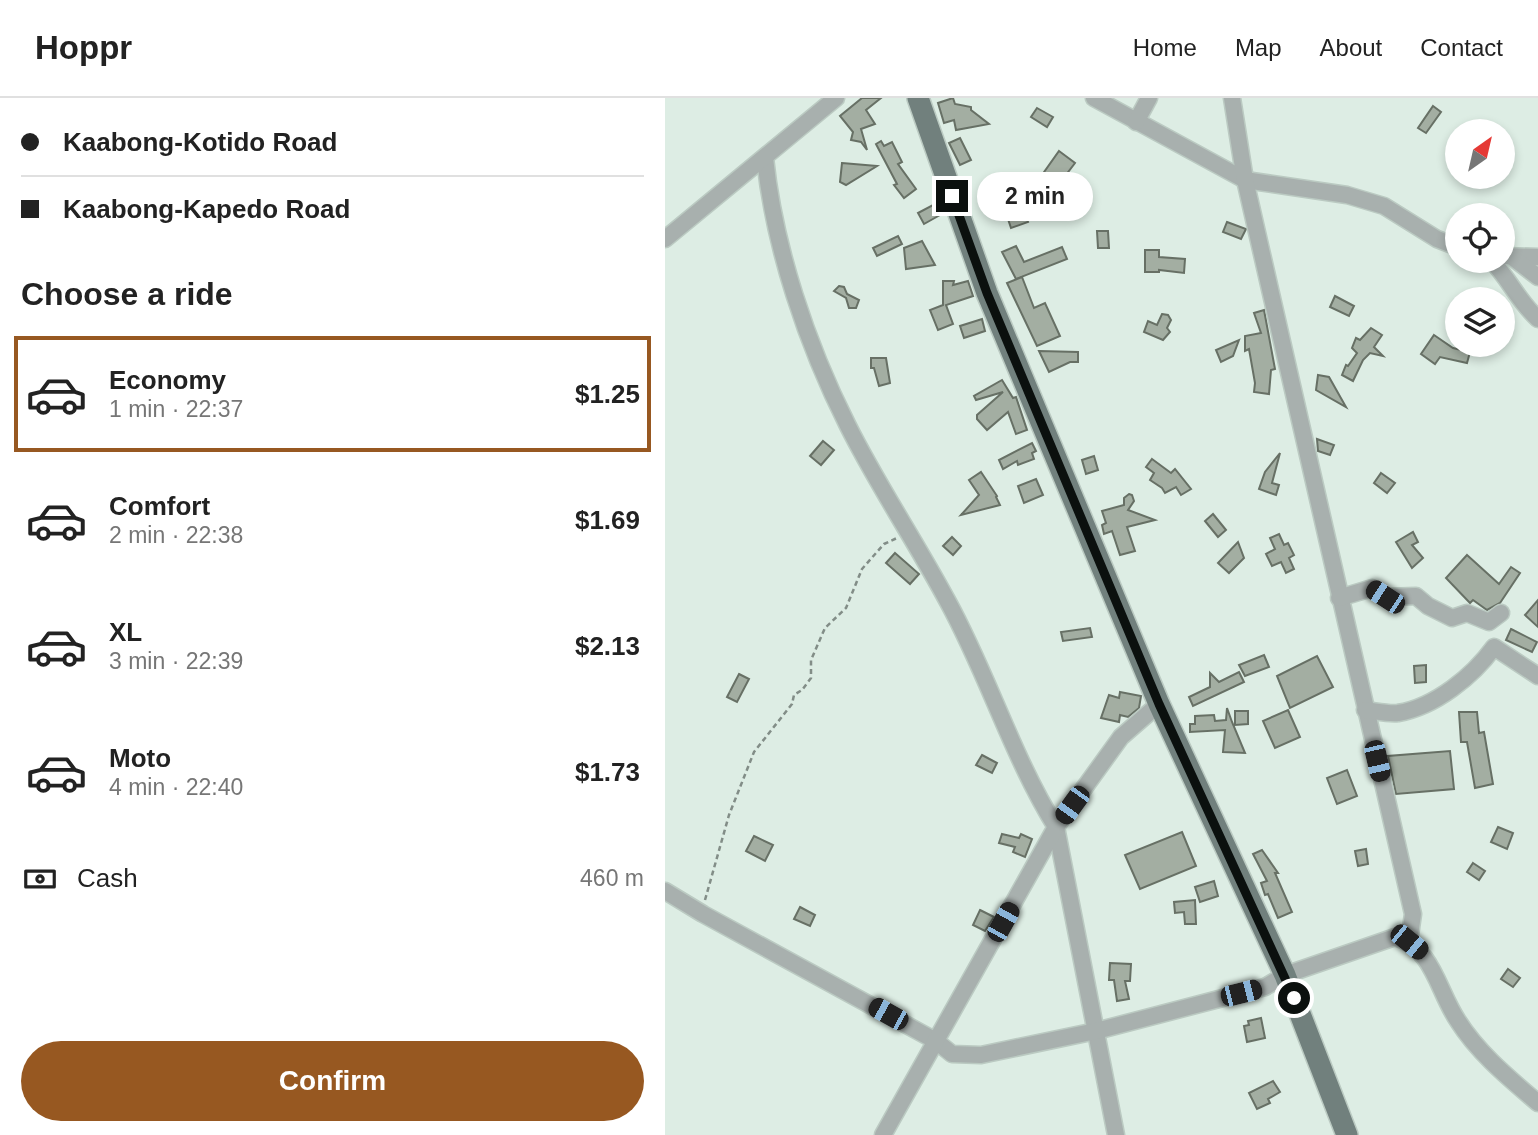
<!DOCTYPE html>
<html lang="en">
<head>
<meta charset="utf-8">
<style>
  :root { --surface:#fff; --page:#f6f6f6; --text:#222; --muted:#767676; --line:#e0e0e0; --accent:#975821 }
  body { margin:0; font-family:Helvetica,sans-serif; background:var(--page); color:var(--text); height:100vh; display:flex; flex-direction:column; font-size:26px; white-space:nowrap }
  * { box-sizing:border-box; margin:0 }
  p { font-size:23px; color:var(--muted) }
  .icon { flex:none; width:38px; height:38px; fill:none; stroke:currentColor; stroke-width:2; stroke-linecap:round; stroke-linejoin:round }
  .map { position:relative; flex:1; overflow:hidden }
  .drawer { display:flex; flex-direction:column; background:var(--surface); width:665px }
  .drawer>* { flex:none }
  .hud { display:grid; align-content:center; height:154px; padding:0 21px; background:var(--surface) }
  .needle { width:46px; rotate:34deg }
  .tools { position:absolute; left:780px; top:21px; display:grid; gap:14px }
  .tools a { display:grid; place-items:center; width:70px; height:70px; border-radius:50%; background:var(--surface); box-shadow:0 4px 10px #0003; font-size:35px }
  .end { position:absolute; width:32px; height:32px; margin:-16px; border:9px solid #0b100e; background:#fff; box-shadow:0 0 0 4px #fff }
  .from { border-radius:50% }
  .bubble { position:absolute; height:49px; border-radius:24px; background:var(--surface); box-shadow:0 4px 10px #0003; font-size:23px; font-weight:600; line-height:49px; text-align:center }
  .car { position:absolute; width:21px; height:42px; margin:-21px -10px; border-radius:9px; box-shadow:0 0 5px 2px #0007; background:linear-gradient(#222 24%,#8ab4d8 0 40%,#222 0 76%,#8ab4d8 0 86%,#222 0) }
  .hud b { display:flex; align-items:center; gap:24px; height:66px; font-size:26px }
  .hud b+b { border-top:2px solid var(--line) }
  .hud i { width:18px; height:18px; background:var(--text) }
  ul { padding:0; list-style:none }
  li { display:flex; align-items:center; gap:21px; height:116px; margin:0 14px 10px; padding:0 7px; border:4px solid transparent; border-radius:0px }
  li div { flex:1 }
  li b { display:block; font-size:26px }
  li em { font-style:normal; font-weight:600 }
  li.selected { border-color:var(--accent) }
  li>.icon { width:63px; height:63px; stroke-width:1.5 }
  h2 { padding:0 21px; font-size:32px; line-height:84px }
  .pay { display:flex; align-items:center; gap:18px; height:77px; padding:0 21px; font-size:26px }
  .pay p { margin-inline-start:auto }
  .button { display:flex; gap:14px; margin-top:auto; padding:14px 21px }
  .button a { flex:1; height:80px; border-radius:42px; background:var(--accent); color:#fff; font-size:28px; font-weight:600; line-height:80px; text-align:center }
  header { display:flex; align-items:center; gap:42px; box-sizing:border-box; height:98px; padding:0 35px; background:var(--surface); border-bottom:2px solid var(--line) }
  header strong { font-size:33px }
  nav { display:flex; gap:38px; margin-inline-start:auto; font-size:24px }
  main { display:flex; flex:1; min-height:0 }
  .map>svg:first-child { display:block }
</style>
</head>
<body>
<header>
<strong>Hoppr</strong>
<nav><a>Home</a><a>Map</a><a>About</a><a>Contact</a></nav>
</header>
<main>
<section class="drawer">
<div class="hud">
<b><i class="from"></i>Kaabong-Kotido Road</b>
<b><i></i>Kaabong-Kapedo Road</b>
</div>
<h2>Choose a ride</h2>
<ul>
<li class="selected"><svg class="icon" aria-label="car" viewBox="0 0 24 24"><path d="M5 17H2v-5l4-1 3-4h7l3 4 3 1v5h-3M9 17h6M6 11h13"/><circle cx="7" cy="17" r="2"/><circle cx="17" cy="17" r="2"/></svg><div><b>Economy</b><p>1 min · 22:37</p></div><em>$1.25</em></li>
<li><svg class="icon" aria-label="car" viewBox="0 0 24 24"><path d="M5 17H2v-5l4-1 3-4h7l3 4 3 1v5h-3M9 17h6M6 11h13"/><circle cx="7" cy="17" r="2"/><circle cx="17" cy="17" r="2"/></svg><div><b>Comfort</b><p>2 min · 22:38</p></div><em>$1.69</em></li>
<li><svg class="icon" aria-label="car" viewBox="0 0 24 24"><path d="M5 17H2v-5l4-1 3-4h7l3 4 3 1v5h-3M9 17h6M6 11h13"/><circle cx="7" cy="17" r="2"/><circle cx="17" cy="17" r="2"/></svg><div><b>XL</b><p>3 min · 22:39</p></div><em>$2.13</em></li>
<li><svg class="icon" aria-label="car" viewBox="0 0 24 24"><path d="M5 17H2v-5l4-1 3-4h7l3 4 3 1v5h-3M9 17h6M6 11h13"/><circle cx="7" cy="17" r="2"/><circle cx="17" cy="17" r="2"/></svg><div><b>Moto</b><p>4 min · 22:40</p></div><em>$1.73</em></li>
</ul>
<div class="pay"><svg class="icon" aria-label="cash" viewBox="0 0 24 24"><path d="M3 7h18v10H3z"/><circle cx="12" cy="12" r="2"/></svg>Cash<p>460 m</p></div>
<div class="button"><a>Confirm</a></div>
</section>
<div class="map">
<svg width="873" height="1037" viewBox="0 0 873 1037">
  <rect width="100%" height="100%" fill="#ddede4"/>
  <!-- building -->
  <g fill="#a3aea2" stroke="#677065" stroke-width="2">
    <polygon points="197,0 216,0 201,12 210,26 196,31 202,52 196,44 186,42 188,34 175,18"/>
    <polygon points="288,0 290,6 306,9 306,12 324,26 291,32 289,22 279,25 273,5"/>
    <polygon points="768,8 776,14 761,35 753,30"/>
    <polygon points="372,10 388,19 382,29 366,19"/>
    <polygon points="295,40 306,62 295,67 284,45"/>
    <polygon points="216,43 219,48 227,44 237,64 233,66 251,91 239,100 229,87 232,86 211,46"/>
    <polygon points="394,53 410,65 397,82 389,76 385,82 377,77"/>
    <polygon points="177,65 212,68 181,87 175,84"/>
    <polygon points="355,104 363,124 346,130 339,109"/>
    <polygon points="268,107 275,117 259,126 253,115"/>
    <polygon points="562,124 581,131 576,141 558,134"/>
    <polygon points="432,133 443,133 444,150 433,150"/>
    <polygon points="233,138 237,146 212,158 208,150"/>
    <polygon points="257,143 270,167 241,171 239,150"/>
    <polygon points="351,148 359,164 397,149 402,161 351,181 337,154"/>
    <polygon points="480,152 494,152 494,159 520,161 519,175 494,172 494,174 480,174"/>
    <polygon points="357,179 369,210 380,205 395,238 372,248 342,185"/>
    <polygon points="278,183 289,183 288,187 303,183 308,198 281,207 288,226 273,232 265,212 278,207"/>
    <polygon points="174,188 179,189 182,196 194,202 191,210 184,210 181,200 169,193"/>
    <polygon points="670,198 689,208 684,218 665,209"/>
    <polygon points="599,212 610,271 606,272 604,296 589,294 590,285 584,251 580,253 580,238 596,235 589,215"/>
    <polygon points="497,216 503,217 506,222 502,230 505,234 498,242 479,234 483,223 492,227"/>
    <polygon points="317,221 320,233 299,240 295,228"/>
    <polygon points="706,230 717,237 709,249 718,258 705,255 698,262 688,283 677,277 681,267 683,268 692,255 687,250 691,240 695,242"/>
    <polygon points="769,237 788,250 805,254 802,265 775,259 770,266 756,256"/>
    <polygon points="574,242 568,258 556,264 551,252"/>
    <polygon points="374,253 413,254 413,264 405,264 384,274"/>
    <polygon points="206,260 221,260 225,285 214,288 209,270 206,270"/>
    <polygon points="653,277 664,279 681,309 651,292"/>
    <polygon points="337,282 348,300 351,299 362,332 351,336 343,314 322,332 312,321 312,317 338,294 311,302 309,298"/>
    <polygon points="652,341 669,347 665,357 653,353"/>
    <polygon points="158,343 169,352 156,367 145,358"/>
    <polygon points="367,345 371,353 367,355 369,361 353,367 352,363 338,371 334,362"/>
    <polygon points="615,355 607,385 614,387 611,397 594,391 600,374"/>
    <polygon points="429,358 433,372 421,376 417,362"/>
    <polygon points="487,361 506,375 510,371 526,391 516,397 511,389 500,395 497,390 485,382 489,375 481,369"/>
    <polygon points="316,374 332,398 331,399 335,407 296,417 314,397 304,382"/>
    <polygon points="716,375 730,385 722,395 709,385"/>
    <polygon points="371,381 378,397 359,405 353,388"/>
    <polygon points="464,396 467,397 469,403 463,412 490,422 462,429 470,453 455,457 447,433 439,436 437,427 441,425 437,413 459,407 459,400"/>
    <polygon points="548,416 561,432 553,439 540,423"/>
    <polygon points="748,434 753,444 747,447 758,460 747,470 731,444"/>
    <polygon points="614,436 619,447 623,445 629,457 624,460 629,471 621,475 616,464 607,468 601,456 610,451 605,440"/>
    <polygon points="287,439 296,448 288,457 278,448"/>
    <polygon points="573,444 579,460 564,475 553,465"/>
    <polygon points="230,455 254,476 245,486 221,465"/>
    <polygon points="802,457 834,486 846,469 855,475 835,505 822,512 808,502 805,505 781,480"/>
    <polygon points="873,502 873,529 860,517"/>
    <polygon points="425,530 427,539 398,543 396,534"/>
    <polygon points="846,531 872,544 867,554 841,542"/>
    <polygon points="599,557 604,569 580,578 574,567"/>
    <polygon points="652,558 668,589 625,610 612,578"/>
    <polygon points="761,567 761,584 750,585 749,568"/>
    <polygon points="574,574 579,584 528,608 524,599 545,589 545,575 554,584"/>
    <polygon points="74,576 84,581 72,604 62,599"/>
    <polygon points="455,594 476,598 474,610 463,619 455,617 454,624 436,620 444,597 454,600"/>
    <polygon points="562,610 567,624 580,655 558,654 560,632 525,634 525,626 530,626 530,618 549,617 550,623 561,622"/>
    <polygon points="623,612 635,639 610,650 598,623"/>
    <polygon points="570,613 583,613 583,626 570,627"/>
    <polygon points="794,614 812,614 814,635 819,634 828,686 810,690 802,644 796,644"/>
    <polygon points="785,653 789,691 731,696 723,658"/>
    <polygon points="317,657 332,665 327,675 311,667"/>
    <polygon points="682,672 692,698 672,706 662,680"/>
    <polygon points="833,729 848,735 842,751 826,744"/>
    <polygon points="517,734 531,768 475,791 460,757"/>
    <polygon points="337,736 354,740 356,736 367,741 360,759 348,754 350,749 334,745"/>
    <polygon points="89,738 108,747 100,763 81,753"/>
    <polygon points="701,751 703,766 693,768 690,753"/>
    <polygon points="597,752 613,775 610,775 627,814 613,820 603,796 600,797 596,785 602,783 588,756"/>
    <polygon points="808,765 820,773 814,782 802,774"/>
    <polygon points="549,783 553,798 535,804 530,789"/>
    <polygon points="530,802 531,826 520,826 519,814 510,815 509,804"/>
    <polygon points="135,809 150,817 145,828 129,821"/>
    <polygon points="315,812 329,819 320,833 308,827"/>
    <polygon points="445,865 466,866 465,883 460,883 464,901 452,903 449,882 444,882"/>
    <polygon points="843,871 855,880 848,889 836,881"/>
    <polygon points="596,920 600,940 582,944 579,928 584,927 583,923"/>
    <polygon points="608,983 615,994 603,1001 605,1005 592,1011 584,995"/>
  </g>
  <g fill="none" stroke-linecap="round" stroke-linejoin="round">
    <defs>
      <g id="minor">
        <polyline points="429,0 580,82 682,97 719,108 772,141 793,149"/>
        <polyline points="567,0 580,82 748,816 744,844"/>
        <polyline points="471,24 484,0"/>
        <path d="M100 60C109 149 142 247 183 328 213 388 251 444 283 504 323 577 347 658 391 729L451 1037"/>
        <polyline points="0,141 171,0"/>
        <polyline points="838,158 873,159"/>
        <polyline points="847,159 873,179"/>
        <path d="M827 163C844 181 854 204 873 221"/>
        <polyline points="674,500 707,490 720,499 751,498 763,508 787,520 802,515 824,524 836,515"/>
        <path d="M700 612C710 613 723 616 733 615 770 609 808 578 829 549L873 578"/>
        <path d="M0 793 38 816 271 943 287 956 316 957 431 933 600 889 620 877 730 839C769 851 772 892 793 923 813 955 845 981 873 1005"/>
        <polyline points="218,1037 391,729 456,639 494,606"/>
      </g>
      <polyline id="major" points="253,0 322,195 494,606 620,877 682,1037"/>
    </defs>
    <!-- minor casing -->
    <use href="#minor" stroke="#bbcac2" stroke-width="19"/>
    <!-- major casing -->
    <use href="#major" stroke="#bbcac2" stroke-width="24"/>
    <!-- path -->
    <polyline stroke="#828d87" stroke-width="2.5" stroke-dasharray="5 3.5" stroke-linecap="butt" points="40,802 64,717 89,654 127,606 129,597 137,592 146,580 146,562 160,530 181,510 197,471 219,446 232,440"/>
    <!-- minor -->
    <use href="#minor" stroke="#a8b0ae" stroke-width="16"/>
    <!-- major -->
    <use href="#major" stroke="#71807d" stroke-width="21"/>
  </g>
  <g fill="none" stroke-linecap="round" stroke-linejoin="round">
    <!-- route -->
    <polyline stroke="#0b100e" stroke-width="9" points="287,98 322,195 494,606 629,900"/>
  </g>
</svg>
<div class="tools">
<a><svg class="needle" viewBox="-14 -14 28 28"><path d="M0-13l5 13h-10z" fill="#e53935"/><path d="M0 13l5-13h-10z" fill="#767676"/></svg></a>
<a><svg class="icon" aria-label="locate" viewBox="0 0 24 24"><circle cx="12" cy="12" r="6"/><path d="M12 2v4M12 18v4M2 12h4M18 12h4"/></svg></a>
<a><svg class="icon" aria-label="layers" viewBox="0 0 24 24"><path d="M12 4l9 5-9 5-9-5zM3 14l9 5 9-5"/></svg></a>
</div>
<i class="end from" style="left:629px;top:900px"></i>
<i class="end" style="left:287px;top:98px"></i>
<div class="bubble" style="left:312px;top:74px;width:116px">2 min</div>
<i class="car" style="left:720px;top:499px;rotate:303deg"></i>
<i class="car" style="left:712px;top:663px;rotate:167deg"></i>
<i class="car" style="left:407px;top:707px;rotate:216deg"></i>
<i class="car" style="left:338px;top:824px;rotate:29deg"></i>
<i class="car" style="left:744px;top:844px;rotate:129deg"></i>
<i class="car" style="left:576px;top:895px;rotate:76deg"></i>
<i class="car" style="left:223px;top:916px;rotate:299deg"></i>
</div>
</main>
</body>
</html>
